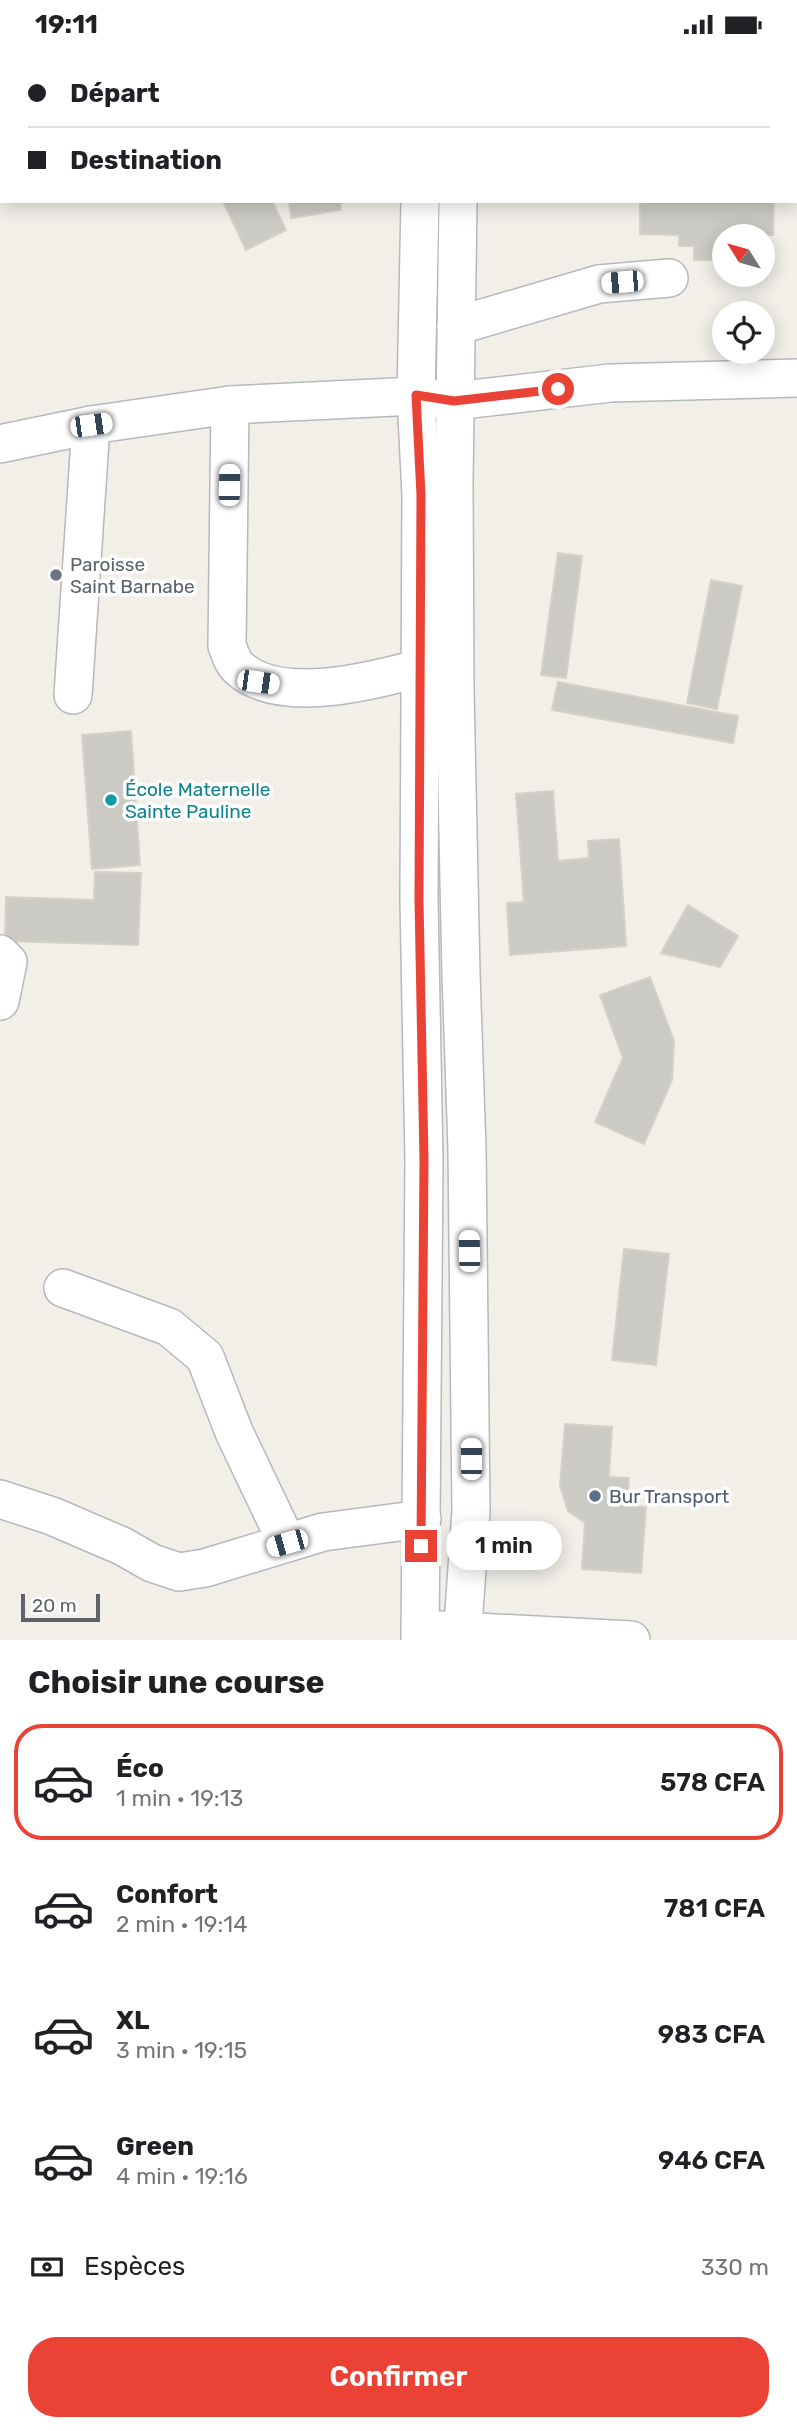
<!DOCTYPE html>
<html lang="fr">
<head>
<meta charset="utf-8">
<style>
  :root { --surface:#fff; --page:#f6f6f6; --text:#202124; --muted:#757577; --line:#e0e0e0; --accent:#ea4335 }
  body { margin:0; font-family:Rubik,sans-serif; background:var(--page); color:var(--text); height:100vh; display:flex; flex-direction:column; font-size:26px; white-space:nowrap }
  * { box-sizing:border-box; margin:0 }
  p { font-size:23px; color:var(--muted) }
  .icon { flex:none; width:38px; height:38px; fill:none; stroke:currentColor; stroke-width:2; stroke-linecap:round; stroke-linejoin:round }
  .map { position:relative; height:1591px; overflow:hidden }
  .panel { display:flex; flex-direction:column; background:var(--surface); flex:1 }
  .panel>* { flex:none }
  .hud { position:absolute; left:0px; top:0px; width:798px; height:154px; box-shadow:0 4px 18px #0003; display:grid; align-content:center; height:154px; padding:0 28px; background:var(--surface) }
  .needle { width:46px; rotate:307deg }
  .controls { position:absolute; left:712px; top:175px; display:grid; gap:14px }
  .controls a { display:grid; place-items:center; width:63px; height:63px; border-radius:50%; background:var(--surface); box-shadow:0 4px 18px #0003; font-size:35px }
  .scale { position:absolute; left:21px; bottom:18px; width:79px; box-sizing:border-box; padding-left:7px; border:4px solid #5f6368; border-top:0; font-size:19px; line-height:24px; white-space:nowrap; color:#5f6368; -webkit-text-stroke:5px #fff; paint-order:stroke }
  .end { position:absolute; width:32px; height:32px; margin:-16px; border:9px solid #ea4335; background:#fff; box-shadow:0 0 0 4px #fff }
  .from { border-radius:50% }
  .bubble { position:absolute; height:49px; border-radius:24px; background:var(--surface); box-shadow:0 4px 18px #0003; font-size:23px; font-weight:600; line-height:49px; text-align:center }
  .car { position:absolute; width:21px; height:42px; margin:-21px -10px; border-radius:9px; box-shadow:0 0 5px 2px #0007; background:linear-gradient(#fff 24%,#345 0 40%,#fff 0 76%,#345 0 86%,#fff 0) }
  .hud b { display:flex; align-items:center; gap:24px; height:66px; font-size:26px }
  .hud b+b { border-top:2px solid var(--line) }
  .hud i { width:18px; height:18px; background:var(--text) }
  ul { padding:0; list-style:none }
  li { display:flex; align-items:center; gap:21px; height:116px; margin:0 14px 10px; padding:0 14px; border:4px solid transparent; border-radius:28px }
  li div { flex:1 }
  li b { display:block; font-size:26px }
  li em { font-style:normal; font-weight:600 }
  li.active { border-color:var(--accent) }
  li>.icon { width:63px; height:63px; stroke-width:1.5 }
  h2 { padding:0 28px; font-size:32px; line-height:84px }
  .pay { display:flex; align-items:center; gap:18px; height:77px; padding:0 28px; font-size:26px }
  .pay p { margin-inline-start:auto }
  .cta { display:flex; gap:14px; margin-top:auto; padding:14px 28px }
  .cta a { flex:1; height:80px; border-radius:28px; background:var(--accent); color:#fff; font-size:28px; font-weight:600; line-height:80px; text-align:center }
  .status { display:flex; justify-content:space-between; align-items:center; height:49px; padding:0 35px; background:var(--surface); direction:ltr }
  .status svg { height:19px; fill:currentColor }
  .map>svg:first-child { display:block }
</style>
</head>
<body>
<div class="status"><b>19:11</b><svg viewBox="0 0 49 12"><path d="M0 12V9h3v3zM5 12V6h3v6zM10 12V3h3v9zM15 12V0h3v12zM26 1h20v11H26zM47 4h2v5h-2z"/></svg></div>
<div class="map">
<svg width="797" height="1591" viewBox="0 0 797 1591">
  <rect width="100%" height="100%" fill="#f1efe8"/>
  <!-- building -->
  <g fill="#cccac5" stroke="#d6d1c6" stroke-width="2">
    <polygon points="223,152 272,152 286,181 246,201"/>
    <polygon points="289,152 340,152 341,161 291,169"/>
    <polygon points="640,152 774,152 773,186 724,187 722,211 694,211 694,197 679,197 679,186 640,185"/>
    <polygon points="558,504 582,507 566,629 541,626"/>
    <polygon points="711,531 742,537 717,660 687,654"/>
    <polygon points="558,633 738,667 733,694 552,661"/>
    <polygon points="131,682 140,816 92,820 82,686"/>
    <polygon points="553,742 558,812 589,809 588,792 619,790 626,897 510,906 507,854 524,853 516,745"/>
    <polygon points="95,823 141,824 138,896 5,892 6,848 94,851"/>
    <polygon points="688,856 738,887 720,918 661,904"/>
    <polygon points="650,928 674,992 672,1031 644,1095 595,1073 623,1009 600,946"/>
    <polygon points="624,1200 669,1205 656,1316 612,1311"/>
    <polygon points="565,1375 612,1378 609,1428 629,1429 627,1456 646,1458 641,1524 582,1520 585,1474 568,1462 560,1437"/>
  </g>
  <g fill="none" stroke-linecap="round" stroke-linejoin="round">
    <defs>
      <g id="minor">
        <polyline points="459,0 459,2"/>
        <polyline points="370,2 378,0"/>
        <polyline points="422,2 422,0"/>
        <polyline points="0,71 2,70"/>
        <polyline points="420,152 416,347 421,446 419,851 424,1111 420,1591"/>
        <polyline points="458,152 454,434 455,642 461,925 467,1100 471,1462 462,1591"/>
        <polyline points="456,277 599,235 669,229"/>
        <path d="M230 356 227 597C230 604 233 615 240 620 281 656 373 632 420 619"/>
        <polyline points="0,395 91,376 230,356 416,347 454,352 610,334 797,329"/>
        <polyline points="73,646 91,376"/>
        <polyline points="0,905 8,913 0,952"/>
        <polyline points="63,1239 169,1278 205,1308 234,1383 287,1494"/>
        <polyline points="0,1450 52,1467 122,1497 152,1514 179,1523 205,1519 323,1483 422,1470"/>
        <polyline points="440,1581 631,1591"/>
      </g>
      <g id="major">
        <polyline points="522,0 549,2"/>
        <polyline points="796,18 797,18"/>
      </g>
    </defs>
    <!-- minor casing -->
    <use href="#minor" stroke="#b5b8bc" stroke-width="40"/>
    <!-- major casing -->
    <use href="#major" stroke="#f2c960" stroke-width="42"/>
    <!-- minor -->
    <use href="#minor" stroke="#fff" stroke-width="37"/>
    <!-- major -->
    <use href="#major" stroke="#fff2af" stroke-width="38"/>
  </g>
  <g fill="none" stroke-linecap="round" stroke-linejoin="round">
    <!-- route -->
    <polyline stroke="#ea4335" stroke-width="9" points="421,1497 424,1111 419,851 421,446 416,346 454,352 558,340"/>
  </g>
  <!-- markers -->
  <circle fill="#6b7280" stroke="#fff" stroke-width="2.5" cx="56" cy="526" r="7"/>
  <circle fill="#0f9aa8" stroke="#fff" stroke-width="2.5" cx="111" cy="751" r="7"/>
  <circle fill="#5c6f8a" stroke="#fff" stroke-width="2.5" cx="595" cy="1447" r="7"/>
  <g text-anchor="middle" dominant-baseline="central" stroke-width="7" stroke-linejoin="round" paint-order="stroke">
    <!-- worship labels -->
    <g font-size="19" fill="#5b616d" stroke="#fff" text-anchor="start">
      <text x="70" y="515">Paroisse<tspan x="70" dy="22">Saint Barnabe</tspan></text>
    </g>
    <!-- culture labels -->
    <g font-size="19" fill="#0d838f" stroke="#fff" text-anchor="start">
      <text x="125" y="740">École Maternelle<tspan x="125" dy="22">Sainte Pauline</tspan></text>
    </g>
    <!-- service labels -->
    <g font-size="19" fill="#4e5e75" stroke="#fff" text-anchor="start">
      <text x="609" y="1447">Bur Transport</text>
    </g>
  </g>
</svg>
<div class="controls">
<a><svg class="needle" viewBox="-14 -14 28 28"><path d="M0-13l5 13h-10z" fill="#e53935"/><path d="M0 13l5-13h-10z" fill="#757577"/></svg></a>
<a><svg class="icon" aria-label="locate" viewBox="0 0 24 24"><circle cx="12" cy="12" r="6"/><path d="M12 2v4M12 18v4M2 12h4M18 12h4"/></svg></a>
</div>
<div class="scale">20 m</div>
<i class="end from" style="left:558px;top:340px"></i>
<i class="end" style="left:421px;top:1497px"></i>
<div class="bubble" style="left:446px;top:1472px;width:116px">1 min</div>
<i class="car" style="left:622px;top:233px;rotate:265deg"></i>
<i class="car" style="left:91px;top:376px;rotate:82deg"></i>
<i class="car" style="left:229px;top:436px;rotate:1deg"></i>
<i class="car" style="left:258px;top:633px;rotate:98deg"></i>
<i class="car" style="left:469px;top:1202px;rotate:359deg"></i>
<i class="car" style="left:471px;top:1410px;rotate:0deg"></i>
<i class="car" style="left:287px;top:1494px;rotate:254deg"></i>
<div class="hud">
<b><i class="from"></i>Départ</b>
<b><i></i>Destination</b>
</div>
</div>
<section class="panel">
<h2>Choisir une course</h2>
<ul>
<li class="active"><svg class="icon" aria-label="car" viewBox="0 0 24 24"><path d="M5 17H2v-5l4-1 3-4h7l3 4 3 1v5h-3M9 17h6M6 11h13"/><circle cx="7" cy="17" r="2"/><circle cx="17" cy="17" r="2"/></svg><div><b>Éco</b><p>1 min · 19:13</p></div><em>578 CFA</em></li>
<li><svg class="icon" aria-label="car" viewBox="0 0 24 24"><path d="M5 17H2v-5l4-1 3-4h7l3 4 3 1v5h-3M9 17h6M6 11h13"/><circle cx="7" cy="17" r="2"/><circle cx="17" cy="17" r="2"/></svg><div><b>Confort</b><p>2 min · 19:14</p></div><em>781 CFA</em></li>
<li><svg class="icon" aria-label="car" viewBox="0 0 24 24"><path d="M5 17H2v-5l4-1 3-4h7l3 4 3 1v5h-3M9 17h6M6 11h13"/><circle cx="7" cy="17" r="2"/><circle cx="17" cy="17" r="2"/></svg><div><b>XL</b><p>3 min · 19:15</p></div><em>983 CFA</em></li>
<li><svg class="icon" aria-label="car" viewBox="0 0 24 24"><path d="M5 17H2v-5l4-1 3-4h7l3 4 3 1v5h-3M9 17h6M6 11h13"/><circle cx="7" cy="17" r="2"/><circle cx="17" cy="17" r="2"/></svg><div><b>Green</b><p>4 min · 19:16</p></div><em>946 CFA</em></li>
</ul>
<div class="pay"><svg class="icon" aria-label="cash" viewBox="0 0 24 24"><path d="M3 7h18v10H3z"/><circle cx="12" cy="12" r="2"/></svg>Espèces<p>330 m</p></div>
<div class="cta"><a>Confirmer</a></div>
</section>
</body>
</html>
